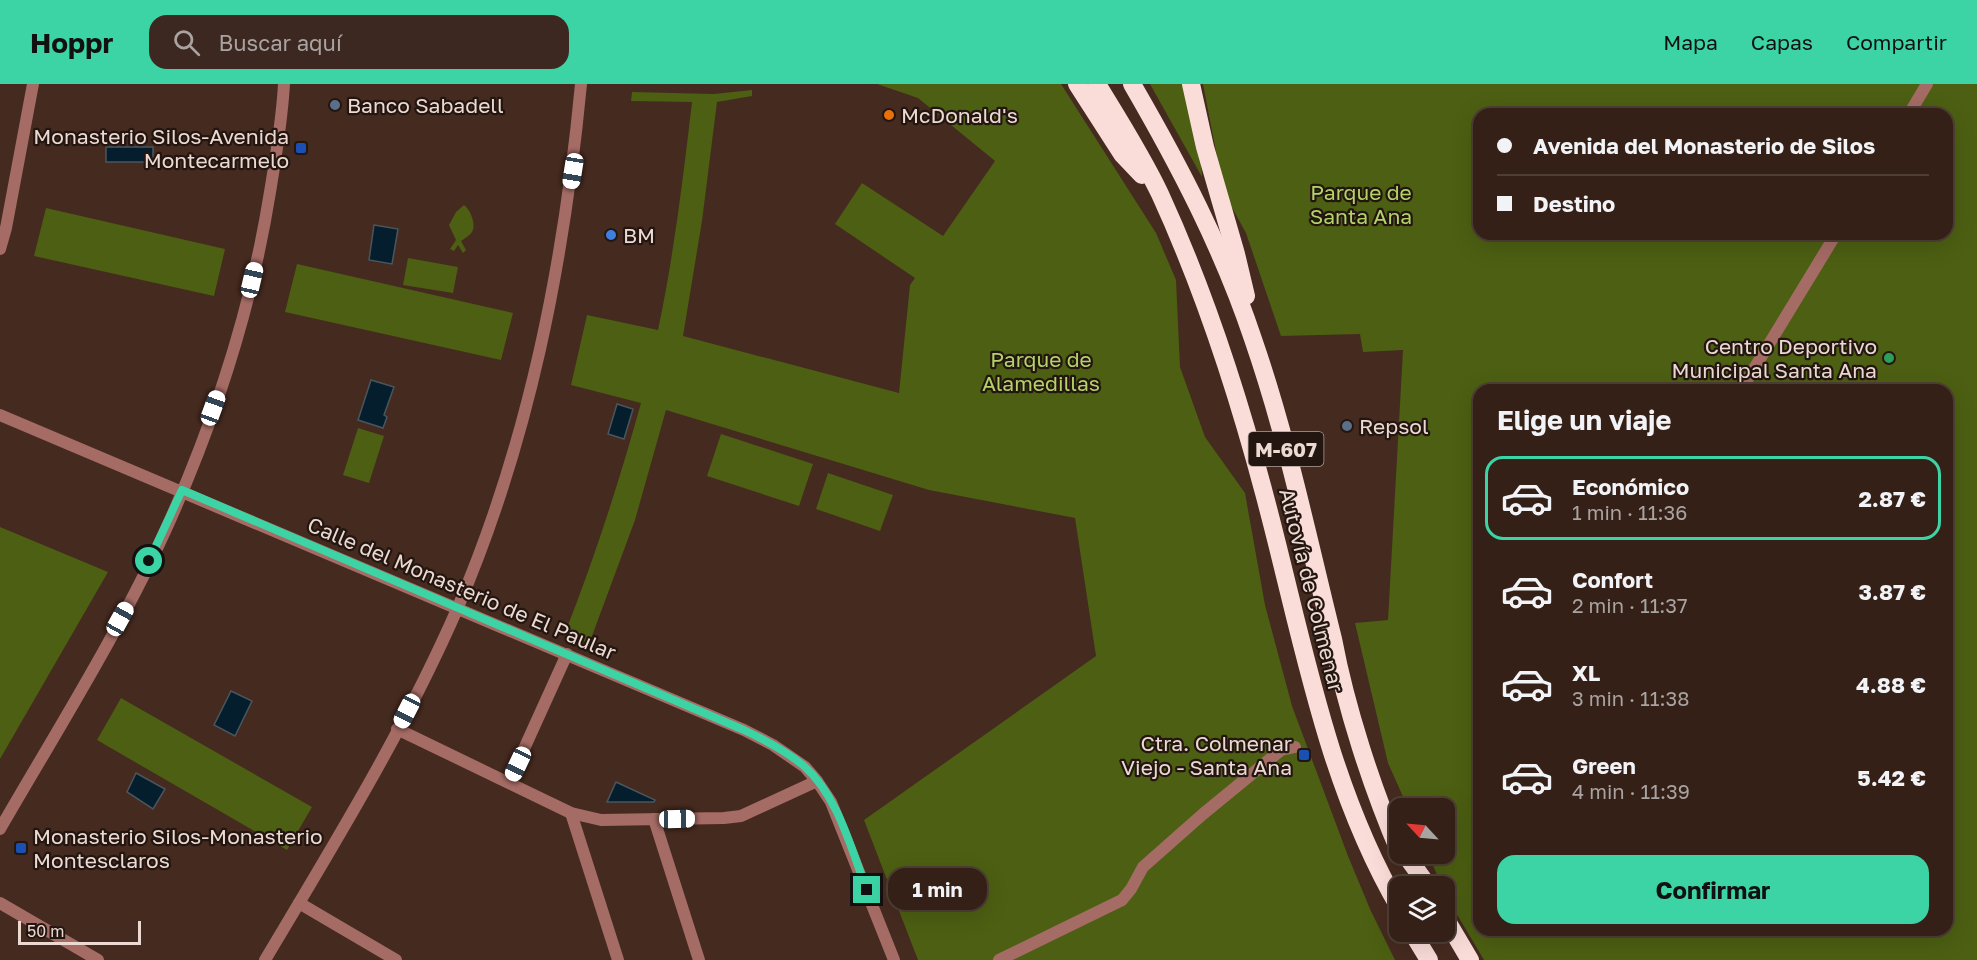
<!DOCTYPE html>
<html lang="es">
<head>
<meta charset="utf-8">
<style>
  :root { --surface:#342017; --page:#3c2820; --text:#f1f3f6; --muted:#a9a3a1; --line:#4e3e36; --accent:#3cd4a4 }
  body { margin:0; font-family:"Golos Text",sans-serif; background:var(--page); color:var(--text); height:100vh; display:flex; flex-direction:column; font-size:22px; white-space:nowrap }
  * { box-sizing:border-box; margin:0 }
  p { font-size:20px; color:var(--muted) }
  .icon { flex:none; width:33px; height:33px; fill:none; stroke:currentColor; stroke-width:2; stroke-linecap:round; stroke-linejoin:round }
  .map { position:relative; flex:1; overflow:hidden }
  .drawer { position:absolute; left:1473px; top:300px; width:480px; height:552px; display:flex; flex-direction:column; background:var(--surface); border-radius:18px; box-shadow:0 6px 24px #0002,0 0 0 2px var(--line) }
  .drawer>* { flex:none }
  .banner { position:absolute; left:1473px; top:24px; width:480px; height:132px; border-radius:18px; box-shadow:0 6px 24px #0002,0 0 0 2px var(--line); display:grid; align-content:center; height:132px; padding:0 24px; background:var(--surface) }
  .needle { width:39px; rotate:296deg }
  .fabs { position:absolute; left:1389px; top:714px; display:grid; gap:12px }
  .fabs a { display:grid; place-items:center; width:66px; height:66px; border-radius:12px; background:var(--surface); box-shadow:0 6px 24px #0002,0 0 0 2px var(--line); font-size:30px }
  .scale { position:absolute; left:18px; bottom:15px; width:123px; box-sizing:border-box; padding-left:6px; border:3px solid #ecdad2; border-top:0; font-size:16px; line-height:21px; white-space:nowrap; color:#ecdad2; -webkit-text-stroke:4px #231611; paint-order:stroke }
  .end { position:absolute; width:27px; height:27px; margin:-14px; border:8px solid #3cd4a4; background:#111; box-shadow:0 0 0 3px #111 }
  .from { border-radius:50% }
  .bubble { position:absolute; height:42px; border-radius:18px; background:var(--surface); box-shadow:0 6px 24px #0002,0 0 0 2px var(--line); font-size:20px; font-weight:700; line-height:42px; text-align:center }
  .car { position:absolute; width:18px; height:36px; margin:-18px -9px; border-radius:8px; box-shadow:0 0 4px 2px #0007; background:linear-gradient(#fff 24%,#345 0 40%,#fff 0 76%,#345 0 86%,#fff 0) }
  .banner b { display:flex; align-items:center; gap:21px; height:57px; font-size:22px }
  .banner b+b { border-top:2px solid var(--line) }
  .banner i { width:15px; height:15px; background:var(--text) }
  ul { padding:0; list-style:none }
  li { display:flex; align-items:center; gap:18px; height:84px; margin:0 12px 9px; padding:0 12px; border:3px solid transparent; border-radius:18px }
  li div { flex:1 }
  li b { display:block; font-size:22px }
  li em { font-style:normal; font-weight:700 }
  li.active { border-color:var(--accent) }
  li>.icon { width:54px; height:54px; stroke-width:1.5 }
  h2 { padding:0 24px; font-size:27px; line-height:72px }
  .action { display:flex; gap:12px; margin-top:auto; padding:12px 24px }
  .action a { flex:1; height:69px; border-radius:18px; background:var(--accent); color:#111; font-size:24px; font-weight:700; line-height:69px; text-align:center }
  header { display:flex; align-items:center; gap:36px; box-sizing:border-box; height:84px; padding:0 30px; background:var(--accent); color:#111 }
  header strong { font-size:28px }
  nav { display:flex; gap:33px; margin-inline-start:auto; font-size:21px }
  .search { width:420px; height:54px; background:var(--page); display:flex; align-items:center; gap:15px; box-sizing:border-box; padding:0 21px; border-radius:18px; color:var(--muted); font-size:22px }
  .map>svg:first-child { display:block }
</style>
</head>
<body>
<header>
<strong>Hoppr</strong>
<div class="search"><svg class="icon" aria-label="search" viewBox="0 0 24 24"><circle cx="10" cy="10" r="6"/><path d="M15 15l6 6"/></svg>Buscar aquí</div>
<nav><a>Mapa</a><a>Capas</a><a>Compartir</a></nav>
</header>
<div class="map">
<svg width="1977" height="876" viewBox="0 0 1977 876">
  <rect width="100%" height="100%" fill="#452a1f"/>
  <!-- green -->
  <g fill="#4c5f12" fill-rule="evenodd">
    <path d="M877 0H1061L1156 149 1176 196 1180 283 1205 353 1245 409 1265 521 1292 622 1348 772 1370 825 1395 876H918L864 736 1096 572 1075 434 929 406 666 326 635 436 592 552 588 559 565 549C595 473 619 398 641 319L571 301 587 231 658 246C674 170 683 95 692 18L631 17 632 8 714 10 752 6V12L717 18 702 137 683 252 899 309 910 201 915 194 835 140 862 99 943 152 995 77 918 14Z"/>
    <polygon points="1150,0 1185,0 1201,78 1202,93"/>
    <path d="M1203 0H1977V876H1484L1449 817 1444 802H1442L1428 770H1444V724H1408L1388 679 1355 539 1388 536 1403 266 1363 268 1360 250 1281 252 1246 149 1224 109ZM1479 30H1947V150H1479ZM1479 306H1947V846H1479Z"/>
    <path d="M464 121C470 125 477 141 472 148 470 151 464 155 461 157L466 166 463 169 458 161 454 167 450 165 456 156 449 141 456 128Z"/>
    <polygon points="46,124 225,165 214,212 34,172"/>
    <polygon points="408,174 458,183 453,209 403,201"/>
    <polygon points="297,180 513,229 501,276 285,228"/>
    <polygon points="358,344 384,352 369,399 343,391"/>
    <polygon points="721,350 813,380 799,422 707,392"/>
    <polygon points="828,389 893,411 880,447 816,425"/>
    <polygon points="0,443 108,488 0,675"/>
    <polygon points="121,614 312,723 287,766 97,656"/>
  </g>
  <!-- water -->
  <g fill="#051e2d" stroke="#4a565e" stroke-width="1.5">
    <rect x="106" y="63" width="47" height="15"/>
    <polygon points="374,141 398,145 392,180 369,176"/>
    <polygon points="371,296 394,303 384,331 387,333 383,344 358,336"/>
    <polygon points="617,320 633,325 624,355 608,350"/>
    <polygon points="231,607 252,617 235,652 214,641"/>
    <polygon points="136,689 165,705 153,725 127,708"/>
    <polygon points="616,698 655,716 654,718 607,718"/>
  </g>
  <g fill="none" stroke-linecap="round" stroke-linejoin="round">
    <!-- pedestrian -->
    <polyline stroke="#a56b65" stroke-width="12" points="999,876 1122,816 1131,805 1143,783 1203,730 1281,666 1295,663"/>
    <!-- minor -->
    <g stroke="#a56b65" stroke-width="12">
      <polyline points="1909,30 1927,0"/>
      <polyline points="1741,306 1836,150"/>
      <polyline points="0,331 744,646 773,661 805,683 817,697 831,718 894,876"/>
      <polyline points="397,645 571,729 601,736 724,734 741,732 817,697"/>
      <polyline points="509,698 567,570"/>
      <polyline points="571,729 618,876"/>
      <polyline points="654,735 699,876"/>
      <polyline points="0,819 98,876"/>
      <polyline points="299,819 396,876"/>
      <path d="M265 876C333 762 405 645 458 523 529 357 564 179 581 0"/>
    </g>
    <!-- tertiary -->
    <g stroke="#a56b65" stroke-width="12">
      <polyline points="0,165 6,144 33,0"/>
      <path d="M0 745C59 643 123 542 171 434 217 330 252 221 270 108 276 72 282 37 284 0"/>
    </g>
    <!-- motorway -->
    <g stroke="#faddd9" stroke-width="18">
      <polyline points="1077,0 1122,70 1142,91"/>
      <path d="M1097 0C1119 36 1142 72 1160 110 1204 206 1237 307 1264 409 1302 550 1325 697 1400 825"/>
      <path d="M1132 0C1179 81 1223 165 1253 255 1287 353 1308 455 1333 555 1346 624 1372 704 1400 769"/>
      <polyline points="1191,0 1205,63 1236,170 1246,212"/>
      <polyline points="1405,770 1428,802"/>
      <polyline points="1444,832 1470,876"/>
      <polyline points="1412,848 1429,876"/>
    </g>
  </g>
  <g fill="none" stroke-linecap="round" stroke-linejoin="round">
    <!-- route -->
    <path stroke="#3cd4a4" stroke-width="8" d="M149 477 182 406 744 646C765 656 786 667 804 682 838 712 851 765 867 806"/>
  </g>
  <!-- markers -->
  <g fill="#5c6f8a" stroke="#231611" stroke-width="2">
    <circle cx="335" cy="21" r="6"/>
    <circle cx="1347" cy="342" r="6"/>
  </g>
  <circle fill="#e8710a" stroke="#231611" stroke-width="2" cx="889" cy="31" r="6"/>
  <g fill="#1a4fb4" stroke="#231611" stroke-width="2">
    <rect x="295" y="58" width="12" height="12" rx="3"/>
    <rect x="1298" y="665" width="12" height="12" rx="3"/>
    <rect x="15" y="758" width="12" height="12" rx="3"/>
  </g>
  <circle fill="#3f7fe0" stroke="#231611" stroke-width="2" cx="611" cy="151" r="6"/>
  <circle fill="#2e9e5b" stroke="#231611" stroke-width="2" cx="1889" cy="274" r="6"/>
  <g text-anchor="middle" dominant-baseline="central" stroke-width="4.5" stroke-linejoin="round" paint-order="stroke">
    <!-- shield labels -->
    <rect fill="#231611" stroke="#b09f98" stroke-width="1.5" x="1248.5" y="348" width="75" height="34" rx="4.5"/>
    <g font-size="20" font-weight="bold" fill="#ecdad2">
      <text x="1286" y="365">M-607</text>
    </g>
    <!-- poi labels -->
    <g font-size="21" fill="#ecdad2" stroke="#231611" text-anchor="start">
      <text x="347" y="21">Banco Sabadell</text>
      <text x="901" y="31">McDonald's</text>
      <text x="289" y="52" text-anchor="end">Monasterio Silos-Avenida<tspan x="289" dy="24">Montecarmelo</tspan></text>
      <text x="623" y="151">BM</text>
      <text x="1877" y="262" text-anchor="end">Centro Deportivo<tspan x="1877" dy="24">Municipal Santa Ana</tspan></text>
      <text x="1359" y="342">Repsol</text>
      <text x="1292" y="659" text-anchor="end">Ctra. Colmenar<tspan x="1292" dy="24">Viejo - Santa Ana</tspan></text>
      <text x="33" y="752">Monasterio Silos-Monasterio<tspan x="33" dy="24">Montesclaros</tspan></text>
    </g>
    <!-- park labels -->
    <g font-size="21" fill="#b3d268" stroke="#231611">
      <text x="1361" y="108">Parque de<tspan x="1361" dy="24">Santa Ana</tspan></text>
      <text x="1041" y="275">Parque de<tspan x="1041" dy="24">Alamedillas</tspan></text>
    </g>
    <!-- street labels -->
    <g font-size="21" fill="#ecdad2" stroke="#231611">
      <text transform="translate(462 504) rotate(23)">Calle del Monasterio de El Paular</text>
      <text transform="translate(1312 506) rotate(76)">Autovía de Colmenar</text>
    </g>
  </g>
</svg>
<div class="fabs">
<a><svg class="needle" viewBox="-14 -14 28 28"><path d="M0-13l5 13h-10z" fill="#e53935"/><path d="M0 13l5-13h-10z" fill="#a9a3a1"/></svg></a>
<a><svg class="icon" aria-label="layers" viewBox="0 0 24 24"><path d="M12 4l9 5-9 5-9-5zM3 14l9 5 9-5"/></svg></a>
</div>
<div class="scale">50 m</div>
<i class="end from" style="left:149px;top:477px"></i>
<i class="end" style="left:867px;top:806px"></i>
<div class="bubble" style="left:888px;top:784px;width:99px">1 min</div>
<i class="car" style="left:573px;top:87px;rotate:189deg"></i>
<i class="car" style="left:252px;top:196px;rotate:13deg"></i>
<i class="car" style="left:213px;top:324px;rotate:20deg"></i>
<i class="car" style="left:120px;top:535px;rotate:29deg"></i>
<i class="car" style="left:407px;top:627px;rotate:207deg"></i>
<i class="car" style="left:518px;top:680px;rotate:205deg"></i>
<i class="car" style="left:677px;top:735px;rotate:89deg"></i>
<div class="banner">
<b><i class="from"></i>Avenida del Monasterio de Silos</b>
<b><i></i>Destino</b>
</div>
<section class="drawer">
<h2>Elige un viaje</h2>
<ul>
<li class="active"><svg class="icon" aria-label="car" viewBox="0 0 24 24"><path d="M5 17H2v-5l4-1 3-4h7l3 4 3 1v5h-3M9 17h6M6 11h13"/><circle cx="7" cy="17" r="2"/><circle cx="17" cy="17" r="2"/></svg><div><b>Económico</b><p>1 min · 11:36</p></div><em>2.87 €</em></li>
<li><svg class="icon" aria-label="car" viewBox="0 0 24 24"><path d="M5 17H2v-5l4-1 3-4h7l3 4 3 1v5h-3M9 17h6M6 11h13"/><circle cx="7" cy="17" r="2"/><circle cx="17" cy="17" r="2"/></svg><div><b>Confort</b><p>2 min · 11:37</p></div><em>3.87 €</em></li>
<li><svg class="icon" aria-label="car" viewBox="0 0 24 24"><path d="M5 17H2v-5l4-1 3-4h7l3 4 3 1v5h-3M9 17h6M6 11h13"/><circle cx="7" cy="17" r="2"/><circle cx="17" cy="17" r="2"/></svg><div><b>XL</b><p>3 min · 11:38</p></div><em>4.88 €</em></li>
<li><svg class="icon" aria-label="car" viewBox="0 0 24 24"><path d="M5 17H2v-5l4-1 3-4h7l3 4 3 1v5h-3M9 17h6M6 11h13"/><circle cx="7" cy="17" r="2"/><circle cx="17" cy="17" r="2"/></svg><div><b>Green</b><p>4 min · 11:39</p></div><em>5.42 €</em></li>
</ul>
<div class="action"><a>Confirmar</a></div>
</section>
</div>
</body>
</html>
